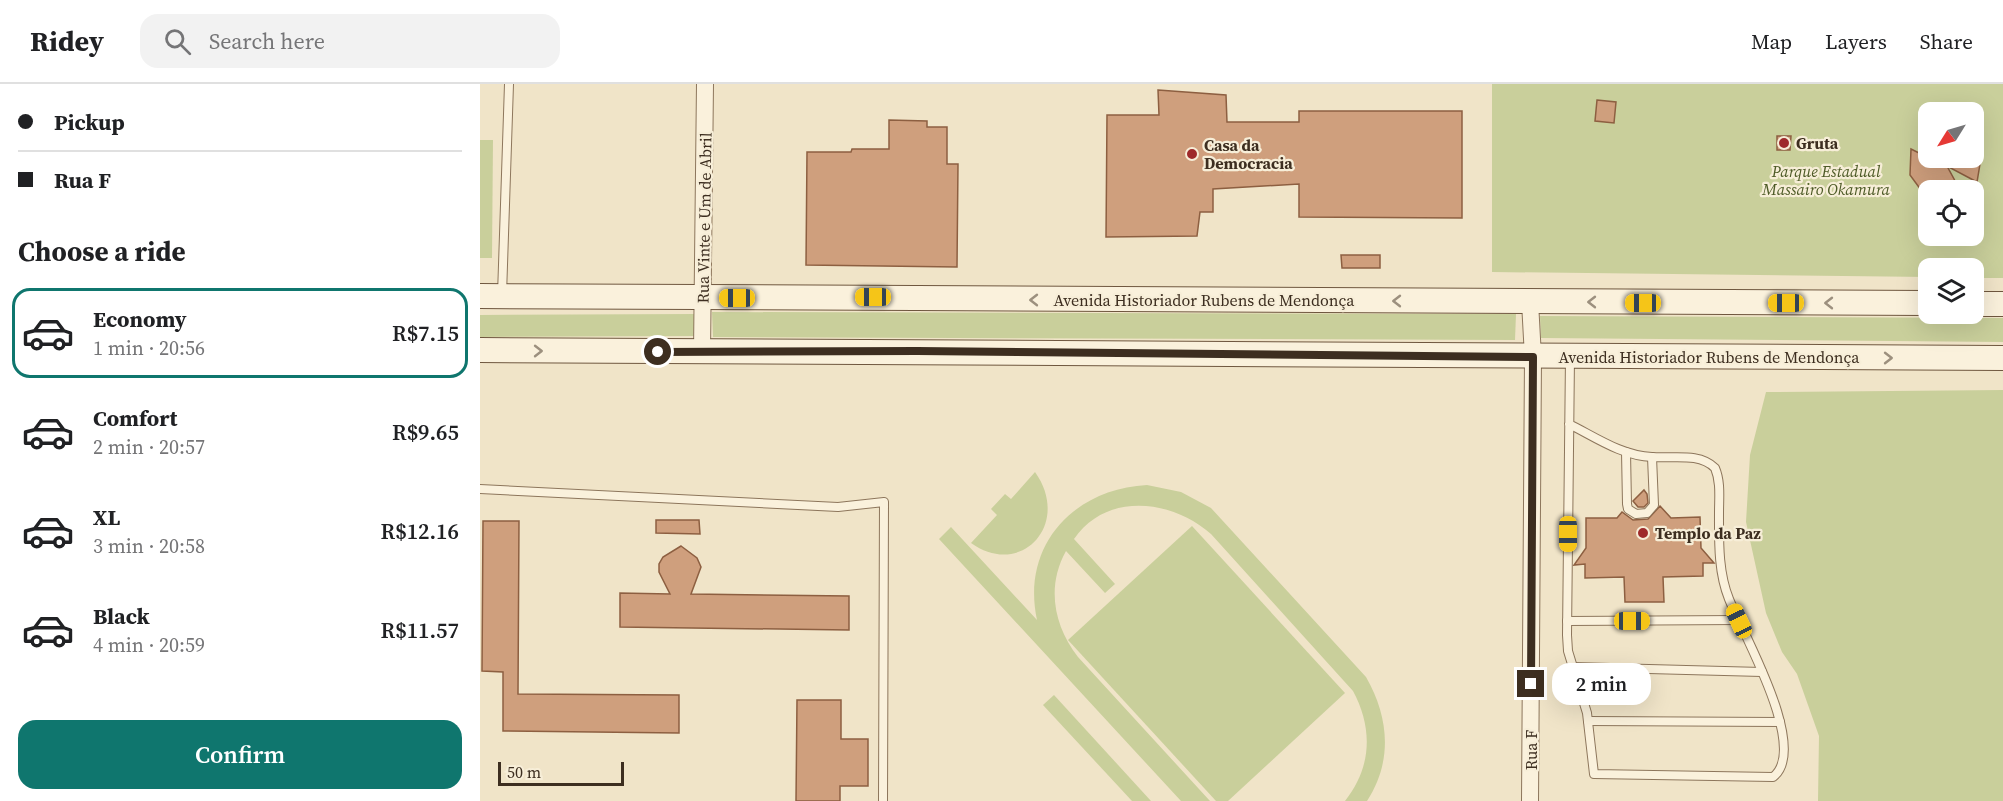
<!DOCTYPE html>
<html lang="en">
<head>
<meta charset="utf-8">
<style>
  :root { --surface:#fff; --page:#f2f2f2; --text:#202124; --muted:#757577; --line:#e0e0e0; --accent:#0f766e }
  body { margin:0; font-family:"Source Serif 4",serif; background:var(--page); color:var(--text); height:100vh; display:flex; flex-direction:column; font-size:22px; white-space:nowrap }
  * { box-sizing:border-box; margin:0 }
  p { font-size:20px; color:var(--muted) }
  .icon { flex:none; width:33px; height:33px; fill:none; stroke:currentColor; stroke-width:2; stroke-linecap:round; stroke-linejoin:round }
  .map { position:relative; flex:1; overflow:hidden }
  .side { display:flex; flex-direction:column; background:var(--surface); width:480px }
  .side>* { flex:none }
  .guide { display:grid; align-content:center; height:132px; padding:0 18px; background:var(--surface) }
  .needle { width:39px; rotate:233deg }
  .fabs { position:absolute; left:1438px; top:18px; display:grid; gap:12px }
  .fabs a { display:grid; place-items:center; width:66px; height:66px; border-radius:12px; background:var(--surface); box-shadow:0 6px 24px #0002; font-size:30px }
  .scale { position:absolute; left:18px; bottom:15px; width:126px; box-sizing:border-box; padding-left:6px; border:3px solid #3d2e20; border-top:0; font-size:16px; line-height:21px; white-space:nowrap; color:#3d2e20; -webkit-text-stroke:4px #f7eed8; paint-order:stroke }
  .end { position:absolute; width:27px; height:27px; margin:-14px; border:8px solid #3d2e20; background:#fff; box-shadow:0 0 0 3px #fff }
  .from { border-radius:50% }
  .bubble { position:absolute; height:42px; border-radius:18px; background:var(--surface); box-shadow:0 6px 24px #0002; font-size:20px; font-weight:600; line-height:42px; text-align:center }
  .car { position:absolute; width:18px; height:36px; margin:-18px -9px; border-radius:8px; box-shadow:0 0 4px 2px #0007; background:linear-gradient(#f5c518 24%,#345 0 40%,#f5c518 0 76%,#345 0 86%,#f5c518 0) }
  .guide b { display:flex; align-items:center; gap:21px; height:57px; font-size:22px }
  .guide b+b { border-top:2px solid var(--line) }
  .guide i { width:15px; height:15px; background:var(--text) }
  ul { padding:0; list-style:none }
  li { display:flex; align-items:center; gap:18px; height:90px; margin:0 12px 9px; padding:0 6px; border:3px solid transparent; border-radius:18px }
  li div { flex:1 }
  li b { display:block; font-size:22px }
  li em { font-style:normal; font-weight:600 }
  li.current { border-color:var(--accent) }
  li>.icon { width:54px; height:54px; stroke-width:1.5 }
  h2 { padding:0 18px; font-size:27px; line-height:72px }
  .action { display:flex; gap:12px; margin-top:auto; padding:12px 18px }
  .action a { flex:1; height:69px; border-radius:18px; background:var(--accent); color:#fff; font-size:24px; font-weight:600; line-height:69px; text-align:center }
  header { display:flex; align-items:center; gap:36px; box-sizing:border-box; height:84px; padding:0 30px; background:var(--surface); border-bottom:2px solid var(--line) }
  header strong { font-size:28px }
  nav { display:flex; gap:33px; margin-inline-start:auto; font-size:21px }
  .search { width:420px; height:54px; background:var(--page); display:flex; align-items:center; gap:15px; box-sizing:border-box; padding:0 21px; border-radius:18px; color:var(--muted); font-size:22px }
  main { display:flex; flex:1; min-height:0 }
  .map>svg:first-child { display:block }
</style>
</head>
<body>
<header>
<strong>Ridey</strong>
<div class="search"><svg class="icon" aria-label="search" viewBox="0 0 24 24"><circle cx="10" cy="10" r="6"/><path d="M15 15l6 6"/></svg>Search here</div>
<nav><a>Map</a><a>Layers</a><a>Share</a></nav>
</header>
<main>
<section class="side">
<div class="guide">
<b><i class="from"></i>Pickup</b>
<b><i></i>Rua F</b>
</div>
<h2>Choose a ride</h2>
<ul>
<li class="current"><svg class="icon" aria-label="car" viewBox="0 0 24 24"><path d="M5 17H2v-5l4-1 3-4h7l3 4 3 1v5h-3M9 17h6M6 11h13"/><circle cx="7" cy="17" r="2"/><circle cx="17" cy="17" r="2"/></svg><div><b>Economy</b><p>1 min · 20:56</p></div><em>R$7.15</em></li>
<li><svg class="icon" aria-label="car" viewBox="0 0 24 24"><path d="M5 17H2v-5l4-1 3-4h7l3 4 3 1v5h-3M9 17h6M6 11h13"/><circle cx="7" cy="17" r="2"/><circle cx="17" cy="17" r="2"/></svg><div><b>Comfort</b><p>2 min · 20:57</p></div><em>R$9.65</em></li>
<li><svg class="icon" aria-label="car" viewBox="0 0 24 24"><path d="M5 17H2v-5l4-1 3-4h7l3 4 3 1v5h-3M9 17h6M6 11h13"/><circle cx="7" cy="17" r="2"/><circle cx="17" cy="17" r="2"/></svg><div><b>XL</b><p>3 min · 20:58</p></div><em>R$12.16</em></li>
<li><svg class="icon" aria-label="car" viewBox="0 0 24 24"><path d="M5 17H2v-5l4-1 3-4h7l3 4 3 1v5h-3M9 17h6M6 11h13"/><circle cx="7" cy="17" r="2"/><circle cx="17" cy="17" r="2"/></svg><div><b>Black</b><p>4 min · 20:59</p></div><em>R$11.57</em></li>
</ul>
<div class="action"><a>Confirm</a></div>
</section>
<div class="map">
<svg width="1523" height="717" viewBox="0 0 1523 717">
  <rect width="100%" height="100%" fill="#f0e4c8"/>
  <!-- green -->
  <g fill="#c9cf9b" fill-rule="evenodd">
    <path d="M1012 0H1523V194H1494V184H1449V193L1012 188ZM1449 28H1494V74H1449ZM1449 106H1494V152H1449Z"/>
    <polygon points="0,56 13,56 12,174 0,174"/>
    <polygon points="232,228 1036,230 1035,256 233,253"/>
    <polygon points="217,230 217,252 0,253 0,231"/>
    <polygon points="1060,232 1523,234 1523,258 1061,254"/>
    <polygon points="1523,306 1523,717 1338,717 1339,652 1317,590 1302,568 1286,529 1266,438 1270,371 1286,308"/>
    <path d="M555 388C592 440 541 495 491 459L517 431 511 425 525 410 531 415Z"/>
    <path d="M667 401 701 408 731 424 886 593C909 633 913 677 887 717H865C892 683 893 644 873 607L731 450C693 416 627 407 594 455L635 500 625 509 586 467C566 503 574 542 598 573L730 717H701L459 455 471 443 557 536C541 462 593 405 667 401Z"/>
    <polygon points="712,442 865,609 748,717 736,717 588,556"/>
    <polygon points="574,611 671,717 652,717 563,621"/>
  </g>
  <!-- building -->
  <g fill="#cf9f7d" stroke="#8d5f41" stroke-width="1.5">
    <polygon points="678,6 746,11 747,38 819,38 819,27 982,27 982,134 819,133 819,100 733,105 733,128 720,128 717,152 626,153 627,31 679,31"/>
    <polygon points="1117,16 1136,18 1134,39 1115,37"/>
    <polygon points="409,36 447,37 447,43 467,43 467,80 478,80 477,183 326,181 327,68 371,68 372,65 409,65"/>
    <polygon points="1297,52 1311,52 1310,66 1297,66"/>
    <polygon points="1431,65 1449,74 1501,74 1497,98 1467,82 1480,106 1441,106 1430,91"/>
    <polygon points="861,171 900,171 900,184 862,184"/>
    <polygon points="1164,406 1167,410 1168,419 1164,423 1158,423 1153,417"/>
    <polygon points="1180,422 1191,434 1220,433 1221,464 1234,479 1223,479 1223,492 1183,493 1184,518 1145,518 1144,493 1105,494 1105,480 1094,481 1106,464 1106,434 1137,434 1142,428 1153,436 1168,435"/>
    <polygon points="176,436 219,436 220,450 176,449"/>
    <polygon points="3,437 39,437 38,610 199,611 199,649 23,647 23,588 2,587"/>
    <polygon points="201,462 217,474 221,483 211,510 369,512 369,546 140,543 140,509 190,510 179,488 179,480 183,473"/>
    <polygon points="317,616 361,616 361,655 388,655 388,702 360,702 360,717 316,717"/>
  </g>
  <g fill="none" stroke-linecap="round" stroke-linejoin="round">
    <defs>
      <g id="service">
        <polyline points="22,211 29,0"/>
        <path d="M1089 340C1115 353 1142 372 1172 373 1192 375 1219 368 1235 384 1241 398 1239 414 1239 429 1239 457 1238 488 1249 515 1262 548 1330 665 1293 693L1114 690 1107 629 1088 567 1087 551 1090 273"/>
        <polyline points="1146,368 1147,420 1148,425 1156,430 1167,429 1174,421 1172,373"/>
        <polyline points="0,405 358,423 404,418 403,717"/>
        <polyline points="1087,537 1259,536"/>
        <polyline points="1093,583 1282,588"/>
        <polyline points="1108,637 1300,638"/>
      </g>
      <g id="minor">
        <polyline points="1050,218 1053,273 1050,717"/>
        <polyline points="222,268 225,0"/>
      </g>
      <g id="secondary">
        <polyline points="0,212 1449,219"/>
        <polyline points="1494,220 1523,220"/>
        <polyline points="0,266 1523,274"/>
      </g>
    </defs>
    <!-- service casing -->
    <use href="#service" stroke="#8d765c" stroke-width="10"/>
    <!-- minor casing -->
    <use href="#minor" stroke="#8d765c" stroke-width="18"/>
    <!-- secondary casing -->
    <use href="#secondary" stroke="#6f573f" stroke-width="26"/>
    <!-- service -->
    <use href="#service" stroke="#faf1dc" stroke-width="8"/>
    <!-- minor -->
    <use href="#minor" stroke="#faf1dc" stroke-width="16"/>
    <!-- secondary -->
    <use href="#secondary" stroke="#faf1dc" stroke-width="24"/>
  </g>
  <!-- one-way arrows -->
  <defs><path id="oneway-chevron" d="M-2-3.5L2.5 0L-2 3.5" fill="none" stroke-width="1.6" stroke-linecap="round" stroke-linejoin="round" transform="scale(1.5)"/></defs>
  <g stroke="#9c907e">
    <use href="#oneway-chevron" transform="translate(554 216) rotate(-180)"/>
    <use href="#oneway-chevron" transform="translate(917 217) rotate(-180)"/>
    <use href="#oneway-chevron" transform="translate(1112 218) rotate(-180)"/>
    <use href="#oneway-chevron" transform="translate(1349 219) rotate(-180)"/>
    <use href="#oneway-chevron" transform="translate(58 267)"/>
    <use href="#oneway-chevron" transform="translate(1408 274)"/>
  </g>
  <g fill="none" stroke-linecap="round" stroke-linejoin="round">
    <!-- route -->
    <polyline stroke="#3d2e20" stroke-width="8" points="178,268 437,267 1053,273 1051,600"/>
  </g>
  <!-- markers -->
  <g fill="#9e2a2b" stroke="#f7eed8" stroke-width="2">
    <circle cx="1304" cy="59" r="6"/>
    <circle cx="712" cy="70" r="6"/>
    <circle cx="1163" cy="449" r="6"/>
  </g>
  <g text-anchor="middle" dominant-baseline="central" stroke-width="4.5" stroke-linejoin="round" paint-order="stroke">
    <!-- poi labels -->
    <g font-size="16" font-weight="bold" fill="#3d2e20" stroke="#f7eed8" text-anchor="start">
      <text x="1316" y="59">Gruta</text>
      <text x="724" y="61">Casa da<tspan x="724" dy="18">Democracia</tspan></text>
      <text x="1175" y="449">Templo da Paz</text>
    </g>
    <!-- park labels -->
    <g font-size="16" font-style="italic" fill="#4d5a26" stroke="#f7eed8">
      <text x="1346" y="87">Parque Estadual<tspan x="1346" dy="18">Massairo Okamura</tspan></text>
    </g>
    <!-- street labels -->
    <g font-size="16" fill="#3d2e20" stroke="#f7eed8">
      <text transform="translate(224 134) rotate(-89)">Rua Vinte e Um de Abril</text>
      <text x="724" y="216">Avenida Historiador Rubens de Mendonça</text>
      <text x="1229" y="273">Avenida Historiador Rubens de Mendonça</text>
      <text transform="translate(1051 666) rotate(-90)">Rua F</text>
    </g>
  </g>
</svg>
<div class="fabs">
<a><svg class="needle" viewBox="-14 -14 28 28"><path d="M0-13l5 13h-10z" fill="#e53935"/><path d="M0 13l5-13h-10z" fill="#757577"/></svg></a>
<a><svg class="icon" aria-label="locate" viewBox="0 0 24 24"><circle cx="12" cy="12" r="6"/><path d="M12 2v4M12 18v4M2 12h4M18 12h4"/></svg></a>
<a><svg class="icon" aria-label="layers" viewBox="0 0 24 24"><path d="M12 4l9 5-9 5-9-5zM3 14l9 5 9-5"/></svg></a>
</div>
<div class="scale">50 m</div>
<i class="end from" style="left:178px;top:268px"></i>
<i class="end" style="left:1051px;top:600px"></i>
<div class="bubble" style="left:1072px;top:579px;width:99px">2 min</div>
<i class="car" style="left:393px;top:213px;rotate:270deg"></i>
<i class="car" style="left:257px;top:214px;rotate:270deg"></i>
<i class="car" style="left:1163px;top:219px;rotate:270deg"></i>
<i class="car" style="left:1306px;top:219px;rotate:270deg"></i>
<i class="car" style="left:1088px;top:450px;rotate:180deg"></i>
<i class="car" style="left:1152px;top:537px;rotate:90deg"></i>
<i class="car" style="left:1259px;top:537px;rotate:335deg"></i>
</div>
</main>
</body>
</html>
